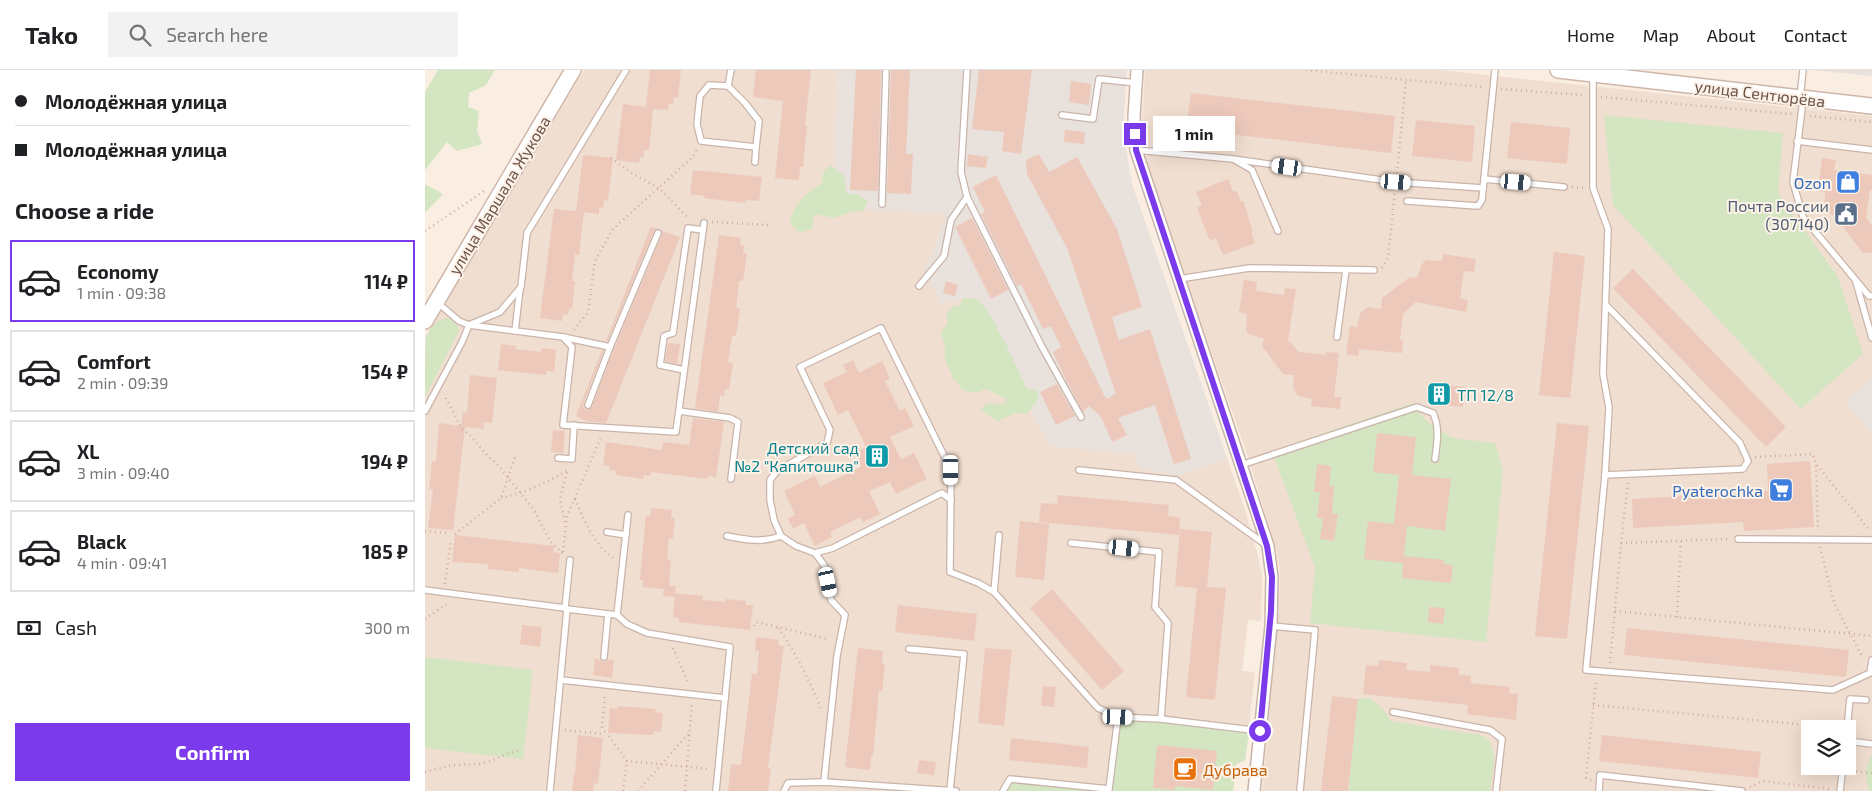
<!DOCTYPE html>
<html lang="en">
<head>
<meta charset="utf-8">
<style>
  :root { --surface:#fff; --page:#f2f2f2; --text:#202124; --muted:#757577; --line:#e0e0e0; --accent:#7c3aed }
  body { margin:0; font-family:"Exo 2",sans-serif; background:var(--page); color:var(--text); height:100vh; display:flex; flex-direction:column; font-size:19px; white-space:nowrap }
  * { box-sizing:border-box; margin:0 }
  p { font-size:16px; color:var(--muted) }
  .icon { flex:none; width:28px; height:28px; fill:none; stroke:currentColor; stroke-width:2; stroke-linecap:round; stroke-linejoin:round }
  .map { position:relative; flex:1; overflow:hidden }
  .drawer { display:flex; flex-direction:column; background:var(--surface); width:425px }
  .drawer>* { flex:none }
  .banner { display:grid; align-content:center; height:110px; padding:0 15px; background:var(--surface) }
  .buttons { position:absolute; left:1376px; top:650px; display:grid; gap:10px }
  .buttons a { display:grid; place-items:center; width:55px; height:55px; border-radius:0px; background:var(--surface); box-shadow:0 5px 20px #0002; font-size:25px }
  .end { position:absolute; width:22px; height:22px; margin:-11px; border:6px solid #7c3aed; background:#fff; box-shadow:0 0 0 2px #fff }
  .from { border-radius:50% }
  .bubble { position:absolute; height:35px; border-radius:0px; background:var(--surface); box-shadow:0 5px 20px #0002; font-size:16px; font-weight:700; line-height:35px; text-align:center }
  .car { position:absolute; width:15px; height:30px; margin:-15px -8px; border-radius:6px; box-shadow:0 0 4px 1px #0007; background:linear-gradient(#fff 24%,#345 0 40%,#fff 0 76%,#345 0 86%,#fff 0) }
  .banner b { display:flex; align-items:center; gap:18px; height:48px; font-size:19px }
  .banner b+b { border-top:1px solid var(--line) }
  .banner i { width:12px; height:12px; background:var(--text) }
  ul { padding:0; list-style:none }
  li { display:flex; align-items:center; gap:15px; height:82px; margin:0 10px 8px; padding:0 5px; border:2px solid var(--line); border-radius:0px }
  li div { flex:1 }
  li b { display:block; font-size:19px }
  li em { font-style:normal; font-weight:700 }
  li.on { border-color:var(--accent) }
  li>.icon { width:45px; height:45px; stroke-width:1.5 }
  h2 { padding:0 15px; font-size:22px; line-height:60px }
  .pay { display:flex; align-items:center; gap:12px; height:55px; padding:0 15px; font-size:19px }
  .pay p { margin-inline-start:auto }
  .button { display:flex; gap:10px; margin-top:auto; padding:10px 15px }
  .button a { flex:1; height:58px; border-radius:0px; background:var(--accent); color:#fff; font-size:20px; font-weight:700; line-height:58px; text-align:center }
  header { display:flex; align-items:center; gap:30px; box-sizing:border-box; height:70px; padding:0 25px; background:var(--surface); border-bottom:1px solid var(--line) }
  header strong { font-size:24px }
  nav { display:flex; gap:28px; margin-inline-start:auto; font-size:18px }
  .search { width:350px; height:45px; background:var(--page); display:flex; align-items:center; gap:12px; box-sizing:border-box; padding:0 18px; border-radius:0px; color:var(--muted); font-size:19px }
  main { display:flex; flex:1; min-height:0 }
  .map>svg:first-child { display:block }
</style>
</head>
<body>
<header>
<strong>Tako</strong>
<div class="search"><svg class="icon" aria-label="search" viewBox="0 0 24 24"><circle cx="10" cy="10" r="6"/><path d="M15 15l6 6"/></svg>Search here</div>
<nav><a>Home</a><a>Map</a><a>About</a><a>Contact</a></nav>
</header>
<main>
<section class="drawer">
<div class="banner">
<b><i class="from"></i>Молодёжная улица</b>
<b><i></i>Молодёжная улица</b>
</div>
<h2>Choose a ride</h2>
<ul>
<li class="on"><svg class="icon" aria-label="car" viewBox="0 0 24 24"><path d="M5 17H2v-5l4-1 3-4h7l3 4 3 1v5h-3M9 17h6M6 11h13"/><circle cx="7" cy="17" r="2"/><circle cx="17" cy="17" r="2"/></svg><div><b>Economy</b><p>1 min · 09:38</p></div><em>114 ₽</em></li>
<li><svg class="icon" aria-label="car" viewBox="0 0 24 24"><path d="M5 17H2v-5l4-1 3-4h7l3 4 3 1v5h-3M9 17h6M6 11h13"/><circle cx="7" cy="17" r="2"/><circle cx="17" cy="17" r="2"/></svg><div><b>Comfort</b><p>2 min · 09:39</p></div><em>154 ₽</em></li>
<li><svg class="icon" aria-label="car" viewBox="0 0 24 24"><path d="M5 17H2v-5l4-1 3-4h7l3 4 3 1v5h-3M9 17h6M6 11h13"/><circle cx="7" cy="17" r="2"/><circle cx="17" cy="17" r="2"/></svg><div><b>XL</b><p>3 min · 09:40</p></div><em>194 ₽</em></li>
<li><svg class="icon" aria-label="car" viewBox="0 0 24 24"><path d="M5 17H2v-5l4-1 3-4h7l3 4 3 1v5h-3M9 17h6M6 11h13"/><circle cx="7" cy="17" r="2"/><circle cx="17" cy="17" r="2"/></svg><div><b>Black</b><p>4 min · 09:41</p></div><em>185 ₽</em></li>
</ul>
<div class="pay"><svg class="icon" aria-label="cash" viewBox="0 0 24 24"><path d="M3 7h18v10H3z"/><circle cx="12" cy="12" r="2"/></svg>Cash<p>300 m</p></div>
<div class="button"><a>Confirm</a></div>
</section>
<div class="map">
<svg width="1447" height="721" viewBox="0 0 1447 721">
  <rect width="100%" height="100%" fill="#faede1"/>
  <!-- residential -->
  <g fill="#f0ded0" fill-rule="evenodd">
    <polygon points="159,0 413,0 407,137 521,143 544,227 625,376 708,384 755,406 802,388 820,440 833,486 837,507 836,551 823,550 817,601 830,602 820,690 811,694 808,721 0,721 0,268"/>
    <path d="M720 0H1015L1447 46V721H837L854 536 855 503 852 482 821 381 733 130 721 85 717 58ZM1385 659H1422V696H1385Z"/>
  </g>
  <!-- industrial -->
  <g fill="#e9e1dc">
    <polygon points="413,0 702,0 698,62 707,114 802,388 755,406 716,399 708,384 625,376 544,227 516,234 500,201 521,144 407,137"/>
    <polygon points="1387,0 1447,0 1447,6"/>
    <polygon points="1447,309 1447,364 1420,331"/>
  </g>
  <!-- green -->
  <g fill="#d4e5c1">
    <polygon points="13,0 70,0 61,15 44,23 43,37 54,41 52,61 57,74 32,81 22,72 0,100 0,22"/>
    <polygon points="1179,45 1358,63 1353,123 1413,207 1438,284 1376,339 1188,135"/>
    <path d="M404 95 419 106 421 123 434 125 443 131 438 141 427 142 409 148 391 144 388 148 387 159 376 162 370 159 365 153C369 132 381 124 397 113L398 103Z"/>
    <polygon points="0,114 18,124 0,143"/>
    <polygon points="538,228 553,229 568,249 576,267 580,272 602,319 612,321 614,328 602,344 591,343 573,351 563,345 556,339 562,333 579,334 582,329 561,319 550,323 538,320 528,308 520,289 520,277 516,263 523,252 522,243 528,236 535,235"/>
    <path d="M21 248C29 250 32 254 34 261L0 327C0 315 0 275 1 267 5 257 11 251 21 248Z"/>
    <polygon points="984,334 1003,352 1027,368 1070,373 1078,401 1061,572 885,553 890,498 847,381"/>
    <polygon points="0,587 108,600 98,689 0,678"/>
    <path d="M944 628C953 635 961 639 965 651L1056 665C1077 676 1067 701 1065 721H923L933 629Z"/>
    <polygon points="693,647 824,661 820,690 811,694 808,721 578,721 585,709 684,719"/>
    <path d="M1447 685V721H1445C1439 713 1441 692 1447 685Z"/>
  </g>
  <!-- building -->
  <g fill="#ecc9bb">
    <polygon points="225,0 256,0 253,28 249,27 248,34 244,34 243,40 228,39 224,80 219,80 219,87 215,87 214,93 191,90 198,34 221,37"/>
    <polygon points="331,0 386,0 380,56 382,56 378,97 375,97 374,110 350,108 358,31 328,27"/>
    <polygon points="431,0 456,0 453,121 425,120"/>
    <polygon points="466,0 485,0 481,84 488,84 486,124 462,123"/>
    <polygon points="554,0 607,0 596,84 577,81 579,62 547,59"/>
    <polygon points="646,11 666,14 664,35 644,32"/>
    <polygon points="766,23 970,46 966,83 761,59"/>
    <polygon points="991,50 1050,56 1047,92 987,86"/>
    <polygon points="1086,52 1145,58 1142,94 1082,88"/>
    <polygon points="640,60 660,62 659,74 639,72"/>
    <polygon points="543,84 563,87 561,98 542,96"/>
    <polygon points="614,84 624,102 652,87 692,159 717,237 687,247 694,270 725,259 766,389 749,394 730,335 693,348 702,365 687,372 676,347 664,336 658,342 641,310 628,282 636,277 626,256 618,259 596,214 592,216 556,144 560,142 548,117 571,105 681,329 691,324 642,178 602,104 601,90"/>
    <polygon points="158,85 188,88 183,131 179,130 178,138 174,138 174,144 159,142 154,185 150,184 147,211 150,211 147,239 144,238 143,245 138,244 137,251 115,248 129,139 151,141"/>
    <polygon points="1397,88 1411,90 1409,100 1447,105 1447,120 1445,119 1441,148 1447,155 1447,183 1437,182 1416,154 1417,148 1403,143 1399,138 1400,122 1393,121"/>
    <polygon points="268,100 337,107 334,131 321,130 320,133 279,128 280,126 265,124"/>
    <polygon points="803,109 808,122 811,120 816,132 818,131 824,147 823,148 828,161 826,161 830,173 798,185 791,168 785,171 772,138 777,135 771,122"/>
    <polygon points="547,148 583,220 566,229 530,157"/>
    <polygon points="226,157 232,159 229,161 182,272 181,271"/>
    <polygon points="237,161 255,167 181,353 162,351 151,346 177,280 179,280 158,334 159,338 162,340 167,337 189,279 237,165"/>
    <polygon points="294,165 316,168 315,175 319,176 318,183 322,184 318,211 314,211 311,238 315,239 311,266 307,266 303,292 308,293 304,320 300,319 299,326 295,325 293,342 270,338"/>
    <polygon points="1129,182 1160,186 1145,328 1114,325"/>
    <polygon points="1018,184 1051,189 1049,202 1039,201 1035,229 1043,230 1041,242 991,232 978,244 975,270 978,271 977,283 934,279 933,286 921,284 925,256 932,257 935,243 943,237 956,239 957,228 985,207 992,208 997,194 1001,190 1017,191"/>
    <polygon points="1208,199 1361,357 1341,377 1188,218"/>
    <polygon points="819,210 832,212 831,221 859,225 860,218 871,219 863,270 874,282 901,285 901,282 914,283 909,327 916,327 915,339 886,336 887,329 873,326 868,317 869,305 858,304 837,276 839,269 824,264 821,260 822,244 814,242"/>
    <polygon points="521,211 533,215 530,226 518,223"/>
    <polygon points="243,273 255,274 252,294 240,291"/>
    <polygon points="76,274 91,276 90,279 116,282 117,278 131,280 129,302 121,301 121,305 73,300"/>
    <polygon points="428,290 434,303 457,291 465,309 460,311 475,341 480,338 489,356 465,367 476,389 489,383 502,409 471,424 465,412 444,421 455,444 438,452 436,447 405,462 407,467 390,476 379,453 368,459 363,449 370,445 359,421 390,406 395,417 436,397 429,383 441,377 423,340 413,345 398,313 422,302 418,295"/>
    <polygon points="45,305 72,308 67,353 59,352 59,359 40,357 28,460 3,458 8,420 4,419 5,411 7,391 11,391 14,353 36,356 38,342 42,343"/>
    <polygon points="632,314 650,346 631,355 615,322"/>
    <polygon points="1010,314 1040,317 1038,337 1007,334"/>
    <polygon points="268,348 299,352 291,407 283,406 282,409 226,402 225,406 219,405 218,409 191,405 191,401 184,400 185,396 178,395 181,372 237,380 238,372 264,375"/>
    <polygon points="1132,353 1164,356 1142,569 1110,566"/>
    <polygon points="128,360 140,361 138,383 126,382"/>
    <polygon points="952,363 991,367 987,405 1026,409 1020,461 982,456 979,486 1019,490 1018,494 1028,495 1026,513 977,508 978,493 939,489 943,451 969,454 974,405 948,402"/>
    <polygon points="1385,391 1389,457 1319,461 1318,452 1208,458 1207,429 1343,421 1342,394"/>
    <polygon points="892,394 906,396 904,416 909,416 907,443 913,444 909,471 895,469 898,449 892,448 895,422 889,422"/>
    <polygon points="633,425 744,435 743,446 755,447 754,465 614,452 616,433 632,434"/>
    <polygon points="226,438 247,440 246,448 250,448 248,468 244,468 242,489 246,490 244,516 251,516 250,523 278,526 277,530 300,532 301,529 321,531 321,535 328,535 325,560 254,552 254,548 248,547 250,525 250,527 238,526 239,519 218,517 218,510 215,510 217,486 221,446 225,446"/>
    <polygon points="595,451 624,454 619,510 590,507"/>
    <polygon points="755,459 787,462 782,517 801,518 790,630 761,627 772,518 750,516"/>
    <polygon points="30,465 129,476 128,482 135,483 133,503 94,498 94,502 63,499 63,494 27,492"/>
    <polygon points="627,519 699,601 677,620 605,538"/>
    <polygon points="473,535 552,544 549,571 470,562"/>
    <polygon points="1004,537 1020,538 1018,554 1003,552"/>
    <polygon points="97,555 117,557 115,577 95,574"/>
    <polygon points="1202,558 1424,580 1421,607 1199,585"/>
    <polygon points="331,567 354,570 353,575 359,576 343,698 346,698 343,721 303,721 306,694 316,695 327,604 332,604 334,581 330,581"/>
    <polygon points="433,578 458,581 457,594 460,594 457,621 454,621 453,632 448,686 446,685 445,700 420,697"/>
    <polygon points="560,578 587,580 579,656 553,653"/>
    <polygon points="170,588 178,592 183,590 189,590 187,608 168,605"/>
    <polygon points="954,590 982,593 981,600 1005,602 1005,595 1034,598 1033,604 1046,606 1045,613 1085,617 1084,623 1093,624 1091,650 1042,644 1043,635 938,624 941,595 953,596"/>
    <polygon points="618,616 631,617 629,637 616,636"/>
    <polygon points="907,626 933,629 923,721 896,721"/>
    <polygon points="193,636 231,639 230,642 238,643 236,662 229,661 228,665 183,663 185,638 192,639"/>
    <polygon points="153,665 178,668 173,714 169,713 168,721 147,721 149,704 150,704"/>
    <polygon points="1177,665 1336,682 1333,708 1174,691"/>
    <polygon points="586,668 664,677 662,698 584,690"/>
    <polygon points="732,675 792,681 788,720 750,716 750,720 728,718"/>
    <polygon points="494,690 511,692 509,705 492,703"/>
  </g>
  <g fill="none" stroke-linecap="round" stroke-linejoin="round">
    <defs>
      <g id="lane">
        <polyline points="542,0 536,102 542,127 617,277 656,347"/>
        <polyline points="1168,6 1168,118 1183,159 1178,304 1184,338 1180,405 1161,600 1408,620 1445,603 1447,590"/>
        <polygon points="284,15 303,16 320,33 334,51 331,77 276,71 272,54 275,26"/>
        <polyline points="303,16 306,0"/>
        <polyline points="1375,28 1378,0"/>
        <polyline points="1378,30 1368,112 1378,147 1444,226 1447,226"/>
        <polyline points="637,45 668,49 674,9 711,13"/>
        <polyline points="1372,71 1447,80"/>
        <polyline points="711,80 808,89 971,112 1058,118"/>
        <polyline points="810,90 827,100 853,161"/>
        <polyline points="330,92 331,77"/>
        <polyline points="1059,109 1070,0"/>
        <polyline points="982,131 1053,136 1057,130 1059,109 1139,117"/>
        <polyline points="457,134 461,0"/>
        <polyline points="754,209 824,198 949,200"/>
        <polyline points="1431,212 1447,268"/>
        <polyline points="494,216 519,186 526,150 542,127"/>
        <polyline points="13,233 34,251 44,255 138,267 147,277 138,355 251,362 279,153"/>
        <polyline points="90,261 95,219"/>
        <polyline points="138,267 185,277 163,335"/>
        <polyline points="912,267 921,200"/>
        <polyline points="185,277 233,163"/>
        <polyline points="259,300 235,295 239,266 248,263 263,158 278,160"/>
        <polyline points="0,341 37,272 44,255 75,242 96,217 102,163 201,0"/>
        <polyline points="254,341 305,348 313,352 306,409"/>
        <polyline points="133,388 147,389 149,355"/>
        <path d="M816 395 992 337 1008 343C1015 357 1012 373 1010 389"/>
        <polyline points="654,400 751,410 841,475"/>
        <polyline points="1180,405 1318,399 1323,391 1315,373 1181,235"/>
        <polyline points="182,462 201,465"/>
        <polyline points="574,465 569,522 673,638 693,647"/>
        <path d="M302 466C322 470 337 473 356 466"/>
        <polyline points="1313,469 1447,470"/>
        <polyline points="646,473 734,482 730,537 743,553 736,649"/>
        <polyline points="390,483 408,478 517,423 526,430"/>
        <polyline points="0,520 140,538"/>
        <polyline points="142,539 192,545 202,554 222,563 305,577 291,721"/>
        <polyline points="192,545 203,445"/>
        <polyline points="846,556 890,560 875,721"/>
        <polyline points="484,579 539,584 525,720"/>
        <polyline points="179,587 183,544"/>
        <polyline points="136,610 300,628"/>
        <polyline points="968,642 1065,660 1077,669 1071,721"/>
        <polyline points="1422,659 1425,629 1441,630"/>
        <polyline points="1422,671 1447,674"/>
        <polyline points="399,712 412,586 420,545 406,530 399,495 390,483 371,476 356,466 349,450 345,430 345,410 352,401 402,373 405,360 375,297 456,258 526,400 525,502 553,513 569,522"/>
        <polyline points="125,721 142,539 140,538 145,490"/>
        <polyline points="359,721 363,713 399,712 531,721"/>
        <polyline points="578,721 585,709 684,719 693,647 736,649 835,661"/>
        <polyline points="1174,721 1175,705 1317,721"/>
        <polyline points="1415,721 1418,696"/>
      </g>
      <polyline id="street" points="712,0 709,47 711,80 843,476 847,507 846,556 829,721"/>
      <g id="secondary">
        <polyline points="1133,0 1447,36"/>
        <polyline points="0,251 148,0"/>
      </g>
    </defs>
    <!-- lane casing -->
    <use href="#lane" stroke="#c9b4aa" stroke-width="8"/>
    <!-- street casing -->
    <use href="#street" stroke="#c9b4aa" stroke-width="14"/>
    <!-- secondary casing -->
    <use href="#secondary" stroke="#ceb6aa" stroke-width="18"/>
    <!-- path -->
    <g stroke="#d0ad9f" stroke-width="2.5" stroke-dasharray="1 4" stroke-linecap="butt">
      <polyline points="881,0 1058,17"/>
      <polyline points="1076,19 1158,25"/>
      <polyline points="1176,27 1367,44"/>
      <polyline points="1385,46 1447,52"/>
      <polyline points="186,88 208,104 234,118 262,147"/>
      <polyline points="972,103 981,10"/>
      <polyline points="1147,117 1159,118"/>
      <polyline points="287,152 343,155"/>
      <polyline points="0,161 59,121"/>
      <polyline points="957,198 963,188 970,121"/>
      <polyline points="149,260 163,242 170,191 188,159 268,87 272,79"/>
      <polyline points="21,328 37,359 45,365 60,383 74,396 108,439 126,472 138,484"/>
      <polyline points="1330,387 1388,384 1391,394 1393,460"/>
      <polyline points="1392,395 1445,461"/>
      <path d="M76 428C91 426 132 409 143 399"/>
      <path d="M150 429C159 450 169 476 190 489"/>
      <polyline points="140,452 135,429 142,402"/>
      <polyline points="0,461 23,463"/>
      <polyline points="30,464 76,428 91,384"/>
      <polyline points="1196,473 1304,469"/>
      <polyline points="1395,477 1409,533 1438,588"/>
      <polyline points="138,482 142,446 177,365"/>
      <polyline points="20,514 26,470"/>
      <polyline points="1190,541 1447,566"/>
      <polyline points="1252,547 1256,470"/>
      <polyline points="0,549 23,533"/>
      <polyline points="329,556 331,552 403,569"/>
      <path d="M353 558C372 584 385 612 397 641"/>
      <polyline points="248,578 264,614"/>
      <polyline points="1185,593 1196,473 1203,412"/>
      <polyline points="1168,635 1414,658"/>
      <polyline points="140,660 176,664"/>
      <polyline points="180,662 177,657 180,624"/>
      <polyline points="184,666 202,691 284,699"/>
      <polyline points="1426,701 1447,703"/>
      <polyline points="0,702 28,695 54,694 66,691 81,684 95,680"/>
      <polyline points="1166,710 1161,708 1171,610"/>
      <polyline points="1325,717 1337,711 1406,719"/>
      <polyline points="198,721 202,691"/>
      <polyline points="213,721 265,662"/>
      <polyline points="260,721 267,633"/>
    </g>
    <!-- lane -->
    <use href="#lane" stroke="#fff" stroke-width="5.5"/>
    <!-- street -->
    <use href="#street" stroke="#fff" stroke-width="11"/>
    <!-- secondary -->
    <use href="#secondary" stroke="#fff" stroke-width="15"/>
  </g>
  <g fill="none" stroke-linecap="round" stroke-linejoin="round">
    <!-- route -->
    <polyline stroke="#7c3aed" stroke-width="6" points="710,64 711,80 842,476 847,507 846,541 835,661"/>
  </g>
  <!-- icons -->
  <defs>
    <symbol id="shop-square" viewBox="-11 -11 22 22"><rect x="-9" y="-9" width="18" height="18" rx="4" fill="#3f7fe0" stroke="#fdf2e7"/><path d="M-5-2.5h2.3a2.7 3.5 0 0 1 5.4 0H5L5.5 6h-11ZM-1.5-2.5h3a1.5 2.3 0 0 0-3 0Z" fill="#fff"/></symbol>
    <symbol id="civic-square" viewBox="-11 -11 22 22"><rect x="-9" y="-9" width="18" height="18" rx="4" fill="#5c6f8a" stroke="#fdf2e7"/><path d="M-.6-6.5H3V-4.5H.6V-3L4-1V1h2V6H-6V1h2V-1L-.6-3ZM-1.2 2.5V6h2.4V2.5Z" fill="#fff"/></symbol>
    <symbol id="building-square" viewBox="-11 -11 22 22"><rect x="-9" y="-9" width="18" height="18" rx="4" fill="#0f9aa8" stroke="#fdf2e7"/><path d="M-4-6H4V6H1V3H-1V6H-4ZM-2.5-4.3h1.7v1.8h-1.7ZM.8-4.3h1.7v1.8H.8ZM-2.5-1h1.7V.8h-1.7ZM.8-1h1.7V.8H.8Z" fill="#fff"/></symbol>
    <symbol id="supermarket-square" viewBox="-11 -11 22 22"><rect x="-9" y="-9" width="18" height="18" rx="4" fill="#3f7fe0" stroke="#fdf2e7"/><path d="M-6-5.5h2.5l.6 2H6L4.5 2H-2.5L-4.4-4H-6ZM-1.5 3.2a1.3 1.3 0 1 0 .1 0ZM3 3.2a1.3 1.3 0 1 0 .1 0Z" fill="#fff"/></symbol>
    <symbol id="cafe-square" viewBox="-11 -11 22 22"><rect x="-9" y="-9" width="18" height="18" rx="4" fill="#e8710a" stroke="#fdf2e7"/><path d="M-5.5-4.5H6V0H3Q3 3.5 0 3.5H-2.5Q-5.5 3.5-5.5 0ZM3-3.2v2h1.7v-2ZM-6 4.5H4V6H-6Z" fill="#fff"/></symbol>
  </defs>
  <g fill-rule="evenodd">
    <use href="#shop-square" x="1409" y="98" width="28" height="28"/>
    <use href="#civic-square" x="1407" y="130" width="28" height="28"/>
    <use href="#building-square" x="1000" y="310" width="28" height="28"/>
    <use href="#building-square" x="438" y="372" width="28" height="28"/>
    <use href="#supermarket-square" x="1342" y="406" width="28" height="28"/>
    <use href="#cafe-square" x="746" y="685" width="28" height="28"/>
  </g>
  <g text-anchor="middle" dominant-baseline="central" stroke-width="4" stroke-linejoin="round" paint-order="stroke">
    <!-- street labels -->
    <g font-size="16" fill="#6e534b" stroke="#fdf2e7">
      <text transform="translate(1335 23) rotate(7)">улица Сентюрёва</text>
      <text transform="translate(74 125) rotate(-59)">улица Маршала Жукова</text>
    </g>
    <!-- shop labels -->
    <g font-size="16" fill="#366cbe" stroke="#fdf2e7" text-anchor="end">
      <text x="1406" y="112">Ozon</text>
      <text x="1338" y="420">Pyaterochka</text>
    </g>
    <!-- service labels -->
    <g font-size="16" fill="#4e5e75" stroke="#fdf2e7" text-anchor="end">
      <text x="1404" y="135">Почта России<tspan x="1404" dy="18">(307140)</tspan></text>
    </g>
    <!-- culture labels -->
    <g font-size="16" fill="#0d838f" stroke="#fdf2e7" text-anchor="start">
      <text x="1032" y="324">ТП 12/8</text>
      <text x="434" y="377" text-anchor="end">Детский сад<tspan x="434" dy="18">№2 "Капитошка"</tspan></text>
    </g>
    <!-- food labels -->
    <g font-size="16" fill="#c56008" stroke="#fdf2e7" text-anchor="start">
      <text x="778" y="699">Дубрава</text>
    </g>
  </g>
</svg>
<div class="buttons">
<a><svg class="icon" aria-label="layers" viewBox="0 0 24 24"><path d="M12 4l9 5-9 5-9-5zM3 14l9 5 9-5"/></svg></a>
</div>
<i class="end from" style="left:835px;top:661px"></i>
<i class="end" style="left:710px;top:64px"></i>
<div class="bubble" style="left:728px;top:46px;width:82px">1 min</div>
<i class="car" style="left:862px;top:97px;rotate:278deg"></i>
<i class="car" style="left:971px;top:112px;rotate:94deg"></i>
<i class="car" style="left:1091px;top:112px;rotate:95deg"></i>
<i class="car" style="left:526px;top:400px;rotate:180deg"></i>
<i class="car" style="left:699px;top:478px;rotate:96deg"></i>
<i class="car" style="left:403px;top:512px;rotate:168deg"></i>
<i class="car" style="left:693px;top:647px;rotate:92deg"></i>
</div>
</main>
</body>
</html>
